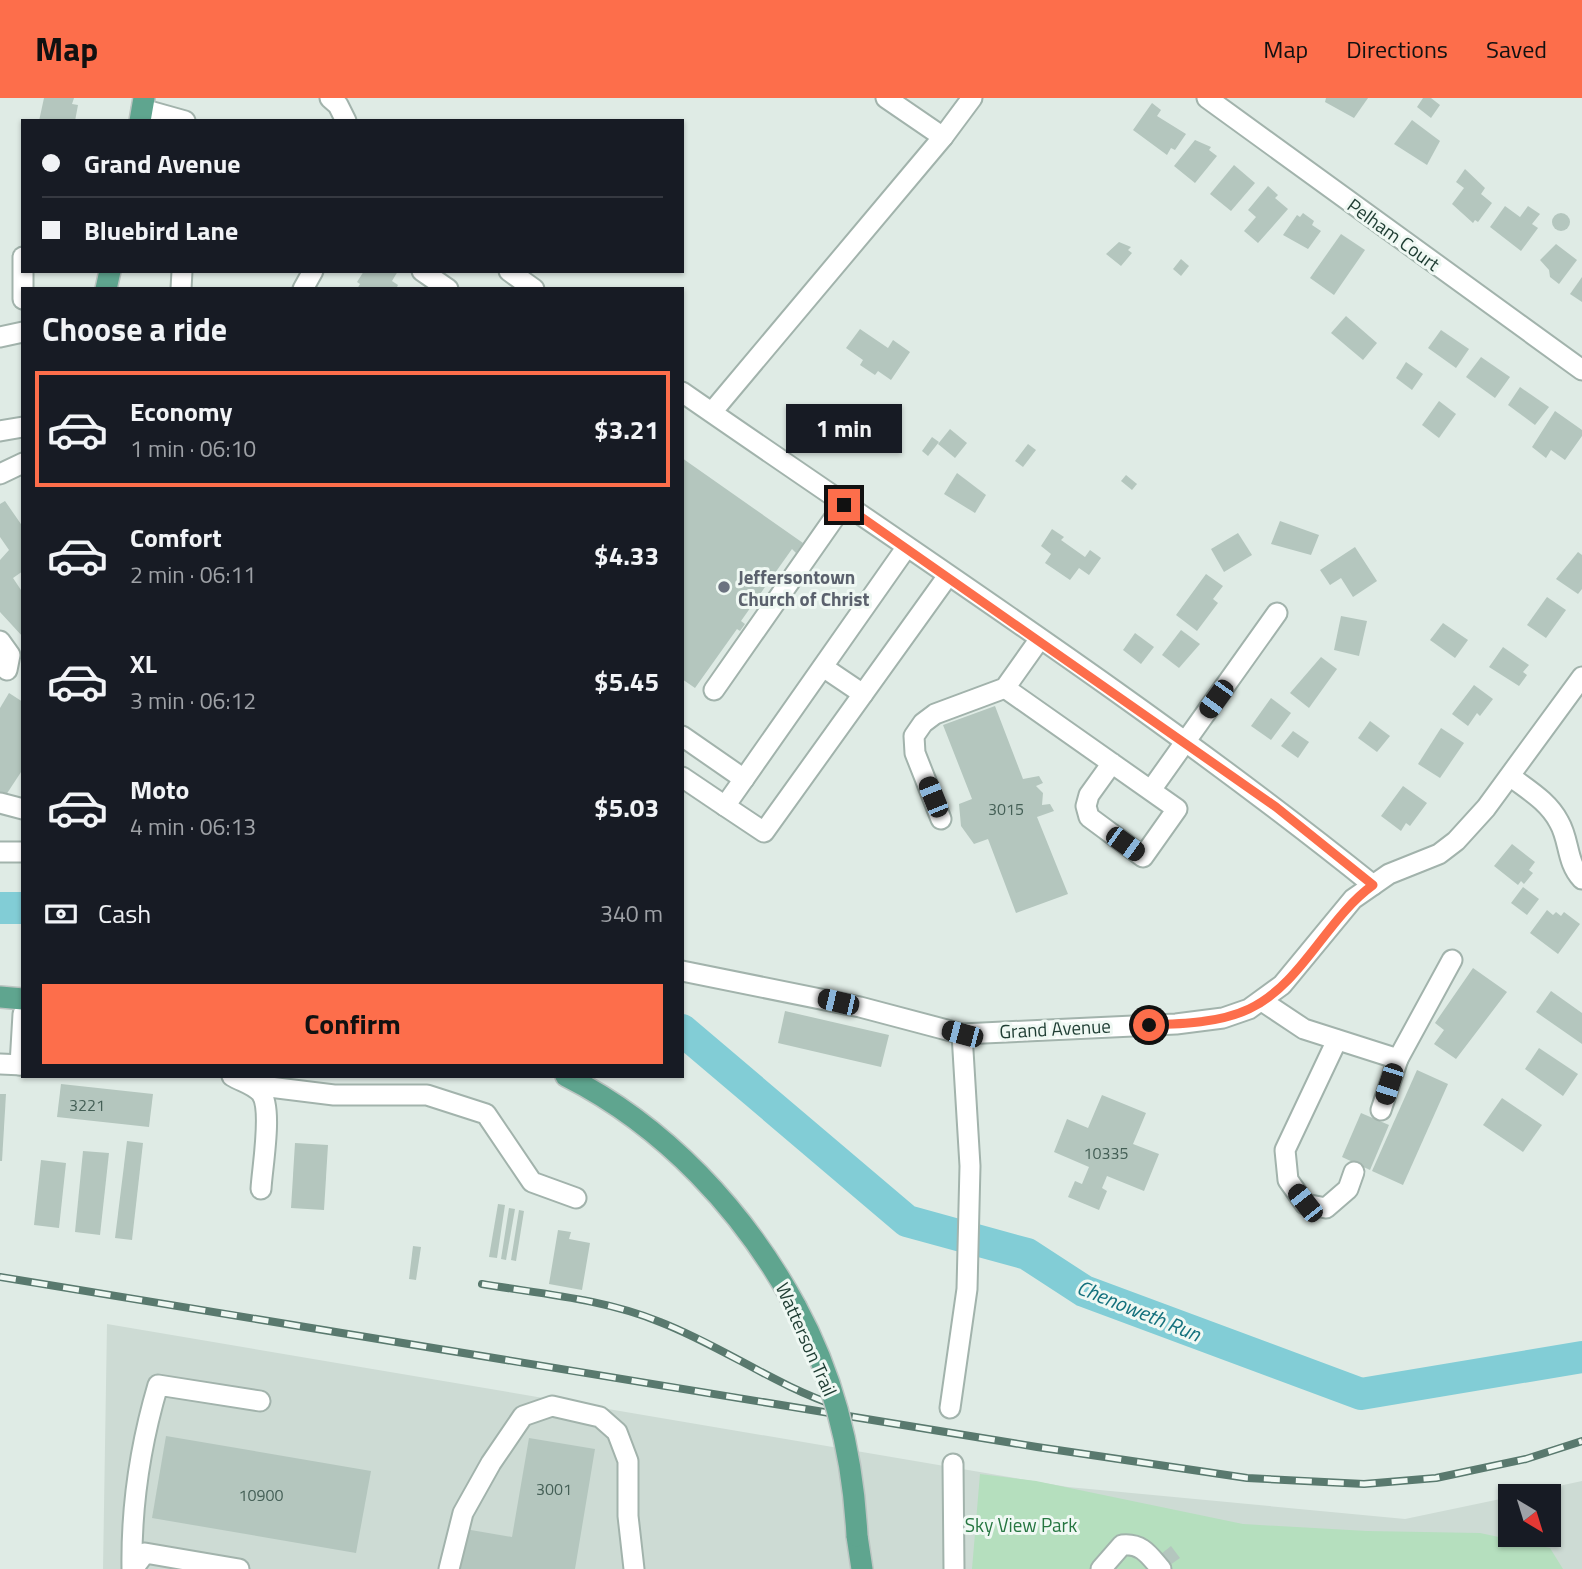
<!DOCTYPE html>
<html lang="en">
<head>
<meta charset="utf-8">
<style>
  :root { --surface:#171b24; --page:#20242c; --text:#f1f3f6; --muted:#9ea1a6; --line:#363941; --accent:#fd6e4b }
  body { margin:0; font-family:"Titillium Web",sans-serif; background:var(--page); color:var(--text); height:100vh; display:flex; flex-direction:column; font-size:26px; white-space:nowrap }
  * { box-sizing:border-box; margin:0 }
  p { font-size:23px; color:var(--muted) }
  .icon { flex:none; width:38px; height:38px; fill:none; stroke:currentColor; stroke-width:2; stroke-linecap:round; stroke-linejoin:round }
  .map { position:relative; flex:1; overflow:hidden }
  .sheet { position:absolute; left:21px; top:189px; width:663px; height:791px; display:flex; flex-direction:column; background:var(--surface); border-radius:0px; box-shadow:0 2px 5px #0004 }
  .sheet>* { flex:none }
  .top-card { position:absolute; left:21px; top:21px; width:663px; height:154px; border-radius:0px; box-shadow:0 2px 5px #0004; display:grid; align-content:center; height:154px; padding:0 21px; background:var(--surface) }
  .needle { width:46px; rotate:142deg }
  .buttons { position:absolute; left:1498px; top:1386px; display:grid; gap:14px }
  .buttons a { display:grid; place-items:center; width:63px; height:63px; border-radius:0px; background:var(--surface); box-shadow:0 2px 5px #0004; font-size:35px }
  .end { position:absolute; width:32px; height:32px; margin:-16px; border:9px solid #fd6e4b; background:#111; box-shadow:0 0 0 4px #111 }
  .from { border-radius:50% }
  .bubble { position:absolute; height:49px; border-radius:0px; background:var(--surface); box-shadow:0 2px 5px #0004; font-size:23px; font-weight:700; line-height:49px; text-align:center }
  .car { position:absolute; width:21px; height:42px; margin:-21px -10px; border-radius:9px; box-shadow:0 0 5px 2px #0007; background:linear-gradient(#222 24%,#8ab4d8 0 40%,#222 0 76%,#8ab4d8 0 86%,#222 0) }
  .top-card b { display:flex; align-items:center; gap:24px; height:66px; font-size:26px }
  .top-card b+b { border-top:2px solid var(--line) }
  .top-card i { width:18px; height:18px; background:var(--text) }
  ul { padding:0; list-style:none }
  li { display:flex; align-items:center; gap:21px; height:116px; margin:0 14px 10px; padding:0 7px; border:4px solid transparent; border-radius:0px }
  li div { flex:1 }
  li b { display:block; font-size:26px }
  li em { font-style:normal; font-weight:700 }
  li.current { border-color:var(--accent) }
  li>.icon { width:63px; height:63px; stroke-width:1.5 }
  h2 { padding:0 21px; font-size:32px; line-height:84px }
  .pay { display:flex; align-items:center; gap:18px; height:77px; padding:0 21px; font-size:26px }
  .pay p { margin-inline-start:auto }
  .primary-button { display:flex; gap:14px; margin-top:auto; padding:14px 21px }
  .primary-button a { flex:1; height:80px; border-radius:0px; background:var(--accent); color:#111; font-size:28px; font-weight:700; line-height:80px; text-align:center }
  header { display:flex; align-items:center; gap:42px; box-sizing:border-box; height:98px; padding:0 35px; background:var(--accent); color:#111 }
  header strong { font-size:33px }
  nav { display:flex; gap:38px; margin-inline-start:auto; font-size:24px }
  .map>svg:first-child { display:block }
</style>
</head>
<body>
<header>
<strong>Map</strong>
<nav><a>Map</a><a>Directions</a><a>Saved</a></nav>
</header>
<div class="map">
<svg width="1582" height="1471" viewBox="0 0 1582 1471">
  <rect width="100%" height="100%" fill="#dfebe5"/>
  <!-- built -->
  <polygon fill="#cddbd4" points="107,1226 1068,1389 1405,1421 1510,1399 1510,1437 1549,1437 1549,1398 1512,1398 1582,1383 1582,1471 103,1471"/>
  <!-- green -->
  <polygon fill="#b5dfbe" points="980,1376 1036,1383 1243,1426 1367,1433 1480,1435 1550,1450 1563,1471 972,1471"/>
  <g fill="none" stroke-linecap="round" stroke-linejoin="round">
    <!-- river -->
    <g stroke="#82cdd6" stroke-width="32">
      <polyline points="0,810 23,810"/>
      <polyline points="682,932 907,1123 1027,1156 1084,1193 1361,1296 1582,1259"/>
    </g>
  </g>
  <!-- building -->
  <g fill="#b4c6be">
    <polygon points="44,0 74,0 72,6 78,7 75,23 39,23"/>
    <polygon points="1326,0 1368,0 1354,20 1325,4"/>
    <polygon points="1423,0 1431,0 1440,7 1431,20 1417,9"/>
    <polygon points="1152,5 1161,12 1157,18 1186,36 1175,52 1171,50 1167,57 1133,32"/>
    <polygon points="1412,22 1440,43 1427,67 1394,46"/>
    <polygon points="1195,42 1211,49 1209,52 1217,58 1195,85 1174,68"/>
    <polygon points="1234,67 1255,85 1231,113 1210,96"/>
    <polygon points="1465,71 1485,90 1481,96 1492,105 1478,124 1475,122 1473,125 1452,106 1464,90 1456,84"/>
    <polygon points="1268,88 1278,97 1275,100 1288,111 1258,145 1244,133 1256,119 1248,112"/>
    <polygon points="1505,108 1520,119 1528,108 1540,116 1532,126 1538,130 1521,153 1490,129"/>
    <polygon points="1303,115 1314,123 1312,127 1321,133 1308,151 1283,137 1297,117 1300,119"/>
    <circle cx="1561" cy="124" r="9"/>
    <polygon points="1341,136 1365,152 1334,197 1310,180"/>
    <polygon points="1119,144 1131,149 1128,152 1132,155 1121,168 1106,156"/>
    <polygon points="1556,146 1577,162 1559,186 1550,179 1549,172 1540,162"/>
    <polygon points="1181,161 1189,168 1181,178 1173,171"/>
    <polygon points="364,173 398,173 392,183 398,187 396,191 357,191 360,186 357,184"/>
    <polygon points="1582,179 1582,204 1570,196"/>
    <polygon points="1346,218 1377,245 1363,262 1331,235"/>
    <polygon points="860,231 888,250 893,242 910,254 891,282 878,273 875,277 860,267 863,262 846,250"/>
    <polygon points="1441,232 1469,251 1456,270 1428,250"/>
    <polygon points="1481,259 1510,279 1495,300 1466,279"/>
    <polygon points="1406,264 1423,276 1412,292 1396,280"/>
    <polygon points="1520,289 1549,309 1535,327 1508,307"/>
    <polygon points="1439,303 1456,316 1439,340 1422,327"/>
    <polygon points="1555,313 1582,332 1582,338 1565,362 1551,352 1546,360 1532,349"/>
    <polygon points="950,331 967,345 955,360 938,346"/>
    <polygon points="932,339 939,344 928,358 922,353"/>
    <polygon points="1028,346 1036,352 1023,369 1015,363"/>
    <polygon points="682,360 803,445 796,455 792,451 741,523 745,526 740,533 737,531 695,590 682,581"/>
    <polygon points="957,375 986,397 975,415 944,396"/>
    <polygon points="1126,377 1137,386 1132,392 1121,383"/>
    <polygon points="5,403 23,429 23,473 13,480 23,495 23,539 0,514 0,462 9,452 0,439 0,406"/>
    <polygon points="1280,423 1319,437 1311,457 1271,446"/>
    <polygon points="1052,431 1064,439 1061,442 1085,459 1090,452 1101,460 1089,477 1079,470 1070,482 1045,465 1051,456 1041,448"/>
    <polygon points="1238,435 1252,457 1224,474 1211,451"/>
    <polygon points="1355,449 1377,483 1353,499 1341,480 1330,487 1320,472"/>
    <polygon points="1578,454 1582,457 1582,491 1578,496 1556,481"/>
    <polygon points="1206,476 1223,488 1213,501 1218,505 1197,533 1176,517"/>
    <polygon points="1547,499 1566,512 1546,540 1527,527"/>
    <polygon points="1341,518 1367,523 1359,558 1334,552"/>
    <polygon points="1443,525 1468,542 1455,560 1430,542"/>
    <polygon points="1181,532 1200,546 1179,570 1162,557"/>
    <polygon points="1135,535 1154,549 1141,566 1123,552"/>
    <polygon points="1503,549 1529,567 1523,574 1527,577 1519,588 1489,569"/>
    <polygon points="1321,559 1337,571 1309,610 1290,595"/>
    <polygon points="1474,587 1493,601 1480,618 1477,615 1468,628 1452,616"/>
    <polygon points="9,595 23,604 23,671 4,700 0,698 0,610"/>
    <polygon points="1271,600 1291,615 1271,642 1251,628"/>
    <polygon points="995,608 1023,681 1039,678 1043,685 1036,688 1043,695 1042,707 1050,706 1054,713 1037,719 1068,796 1016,815 988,741 974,746 961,728 959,706 972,701 943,627"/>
    <polygon points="1370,623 1390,638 1377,654 1358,640"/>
    <polygon points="1441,630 1464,645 1440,680 1418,666"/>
    <polygon points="1293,633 1309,644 1298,660 1281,648"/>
    <polygon points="1403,688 1427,705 1410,728 1406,725 1401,733 1381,718"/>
    <polygon points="1512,746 1535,764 1529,772 1533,775 1524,786 1521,783 1518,787 1494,768"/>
    <polygon points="1523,789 1539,801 1527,817 1511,805"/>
    <polygon points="1547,812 1553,817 1556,814 1561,818 1564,814 1580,826 1558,856 1530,835"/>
    <polygon points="1473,870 1507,894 1456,961 1434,946 1444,932 1435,925"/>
    <polygon points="1551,893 1582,915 1582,946 1536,914"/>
    <polygon points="785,913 889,937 881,969 778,945"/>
    <polygon points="1539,950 1578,976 1563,998 1525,971"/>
    <polygon points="1417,972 1448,986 1403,1087 1372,1073"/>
    <polygon points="61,986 153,996 149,1029 57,1019"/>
    <polygon points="0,996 6,996 2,1063 0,1063"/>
    <polygon points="1102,997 1146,1015 1133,1046 1159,1056 1144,1093 1107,1078 1102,1090 1107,1093 1099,1112 1068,1099 1075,1083 1082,1086 1089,1069 1054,1054 1067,1021 1088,1030"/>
    <polygon points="1502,1000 1542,1027 1523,1054 1483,1027"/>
    <polygon points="1361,1015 1389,1027 1370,1072 1342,1059"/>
    <polygon points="127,1043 143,1045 132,1142 115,1140"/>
    <polygon points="295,1045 328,1047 324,1112 291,1110"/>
    <polygon points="83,1053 109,1055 100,1137 75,1134"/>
    <polygon points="41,1062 66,1065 59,1130 34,1127"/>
    <polygon points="498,1106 505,1107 497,1160 489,1159"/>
    <polygon points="509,1110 515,1111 506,1162 501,1161"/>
    <polygon points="519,1112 524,1113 516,1163 511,1162"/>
    <polygon points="558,1132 571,1134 569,1141 590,1145 582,1192 549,1186"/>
    <polygon points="413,1148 421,1149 416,1182 409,1181"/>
    <polygon points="166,1338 371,1373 356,1455 152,1420"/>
    <polygon points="529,1340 595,1351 575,1471 458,1471 465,1431 512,1439"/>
    <polygon points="1171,1448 1180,1460 1170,1467 1161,1456"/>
  </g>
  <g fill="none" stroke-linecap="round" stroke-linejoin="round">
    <defs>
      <g id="minor">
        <polyline points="330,0 338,7 346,23"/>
        <polyline points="886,0 943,39"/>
        <polyline points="1207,0 1582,272"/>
        <polyline points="142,11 185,23"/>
        <polyline points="23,159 23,201"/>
        <polyline points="422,173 448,191"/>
        <polyline points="509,173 534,191"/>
        <polyline points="181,191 182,173"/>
        <polyline points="303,191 313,173"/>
        <polyline points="0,239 23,234"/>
        <path d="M682 294C914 455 1153 610 1373 787"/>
        <polyline points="712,314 943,39 972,0"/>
        <polyline points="0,333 23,329"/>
        <polyline points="0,376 23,365"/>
        <polyline points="906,450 725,708 764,734 947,479"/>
        <polyline points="0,543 10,557 7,572"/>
        <polyline points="823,569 863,596"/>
        <polyline points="1005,590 1177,711 1143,759 1089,719 1086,708 1089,697 1112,665"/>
        <polyline points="714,592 844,406"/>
        <polyline points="682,638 744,681"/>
        <path d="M1510 678C1528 692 1548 703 1559 724 1570 743 1566 764 1582 781"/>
        <polyline points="682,679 725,708"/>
        <polyline points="1151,692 1277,515"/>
        <polyline points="0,705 23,711"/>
        <polyline points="941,721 915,655 914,638 923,625 935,616 1005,590 1039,542"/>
        <polyline points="0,754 23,754"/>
        <polyline points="682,873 860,909 962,936 1176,926 1223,920 1249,911 1282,887 1353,801 1389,776 1439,756 1456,743 1486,710 1582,579"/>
        <polyline points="1262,903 1304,931 1398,961 1381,1012"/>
        <polyline points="1337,942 1285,1052 1288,1082 1305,1106 1326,1110 1348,1091 1354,1074"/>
        <polyline points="1398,961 1452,862"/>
        <polyline points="0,966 23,967"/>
        <polyline points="20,967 23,916"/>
        <path d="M232 978C242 984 253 986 261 995 273 1011 262 1070 261 1091"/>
        <polyline points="253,987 334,997 427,997 486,1016 532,1084 576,1100"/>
        <polyline points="950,1310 967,1191 970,1068 962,936"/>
        <polyline points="953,1366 954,1471"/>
        <path d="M132 1471C131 1407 140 1348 158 1287L260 1303"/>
        <polyline points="133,1471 145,1455 239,1471"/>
        <polyline points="449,1471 463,1415 491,1365 523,1318 552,1308 600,1319 617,1334 628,1363 628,1418 634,1471"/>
        <path d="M1101 1471 1122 1447C1142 1445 1149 1457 1161 1471"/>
      </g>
      <g id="major">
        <polyline points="140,23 144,0"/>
        <polyline points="106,191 110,173"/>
        <polyline points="0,899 23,901"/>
        <path d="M566 978C665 1028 744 1113 796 1209"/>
        <polyline points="857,1438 862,1471"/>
      </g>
    </defs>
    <!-- minor casing -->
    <use href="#minor" stroke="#a2b3ac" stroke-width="23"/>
    <!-- major casing -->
    <use href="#major" stroke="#bcc5c2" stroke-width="24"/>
    <!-- minor -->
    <use href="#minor" stroke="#fff" stroke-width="19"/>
    <!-- major -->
    <use href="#major" stroke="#5fa58f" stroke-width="21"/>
    <defs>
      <g id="rail">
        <polyline points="0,1179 1037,1349 1247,1380 1364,1386 1436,1380 1526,1361 1582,1343"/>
        <path d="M482 1186C542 1196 604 1201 660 1224 722 1248 776 1288 840 1309"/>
      </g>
    </defs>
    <!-- rail casing -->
    <use href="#rail" stroke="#59796e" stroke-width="8"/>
    <!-- rail -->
    <use href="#rail" stroke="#eff8f3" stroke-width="5" stroke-dasharray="16" stroke-linecap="butt"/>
    <defs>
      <path id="major-bridge" d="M796 1209C834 1279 853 1359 857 1438"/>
    </defs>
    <!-- major-bridge casing -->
    <use href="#major-bridge" stroke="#bcc5c2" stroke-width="24" stroke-linecap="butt"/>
    <!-- major-bridge -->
    <use href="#major-bridge" stroke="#5fa58f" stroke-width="21"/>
  </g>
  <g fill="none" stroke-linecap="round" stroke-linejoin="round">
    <!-- route -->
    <path stroke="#fd6e4b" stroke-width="9" d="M844 407 1276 709 1373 787C1326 821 1302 886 1249 911 1219 925 1182 926 1149 927"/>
  </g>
  <!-- markers -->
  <circle fill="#6b7280" stroke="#eff8f3" stroke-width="2.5" cx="724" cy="489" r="7"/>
  <g text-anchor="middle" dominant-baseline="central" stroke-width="6" stroke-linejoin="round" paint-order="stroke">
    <!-- number labels -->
    <g font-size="16" fill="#445f56">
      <text x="1006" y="711">3015</text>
      <text x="87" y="1007">3221</text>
      <text x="1106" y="1055">10335</text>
      <text x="554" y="1391">3001</text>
      <text x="261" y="1397">10900</text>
    </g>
    <!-- street labels -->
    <g font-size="19" fill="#1f3d33" stroke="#eff8f3">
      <text transform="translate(1394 136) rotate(36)">Pelham Court</text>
      <text transform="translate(1055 930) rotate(-3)">Grand Avenue</text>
      <text transform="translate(807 1241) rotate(66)">Watterson Trail</text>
    </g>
    <!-- worship labels -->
    <g font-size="19" font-weight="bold" fill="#5b616d" stroke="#eff8f3" text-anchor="start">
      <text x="738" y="478">Jeffersontown<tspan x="738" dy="22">Church of Christ</tspan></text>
    </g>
    <!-- park labels -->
    <g font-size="19" fill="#267641" stroke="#eff8f3">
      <text x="1021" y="1426">Sky View Park</text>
    </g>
    <!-- water labels -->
    <g font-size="21" font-style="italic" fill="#14717d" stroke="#eff8f3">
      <text transform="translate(1139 1212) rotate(22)">Chenoweth Run</text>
    </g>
  </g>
</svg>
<div class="buttons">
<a><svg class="needle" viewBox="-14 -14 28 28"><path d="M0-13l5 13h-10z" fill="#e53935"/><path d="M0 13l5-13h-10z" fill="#9ea1a6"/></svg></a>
</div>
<i class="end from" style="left:1149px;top:927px"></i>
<i class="end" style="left:844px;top:407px"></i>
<div class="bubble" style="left:786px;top:306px;width:116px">1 min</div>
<i class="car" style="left:1216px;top:601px;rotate:216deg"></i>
<i class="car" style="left:933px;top:699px;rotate:338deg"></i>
<i class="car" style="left:1125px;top:746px;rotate:126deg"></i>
<i class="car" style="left:838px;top:904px;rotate:283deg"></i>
<i class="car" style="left:962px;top:936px;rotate:285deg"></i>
<i class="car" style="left:1389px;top:986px;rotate:198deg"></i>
<i class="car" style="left:1305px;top:1105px;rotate:322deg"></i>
<div class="top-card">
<b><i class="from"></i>Grand Avenue</b>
<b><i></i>Bluebird Lane</b>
</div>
<section class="sheet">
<h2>Choose a ride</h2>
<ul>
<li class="current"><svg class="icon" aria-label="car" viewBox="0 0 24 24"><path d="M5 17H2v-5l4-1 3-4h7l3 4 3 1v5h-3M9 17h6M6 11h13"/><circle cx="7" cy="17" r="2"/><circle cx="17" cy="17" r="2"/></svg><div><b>Economy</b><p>1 min · 06:10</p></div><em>$3.21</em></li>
<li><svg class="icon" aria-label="car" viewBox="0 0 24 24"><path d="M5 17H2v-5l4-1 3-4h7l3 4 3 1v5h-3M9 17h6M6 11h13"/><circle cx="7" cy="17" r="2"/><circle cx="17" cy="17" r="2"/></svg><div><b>Comfort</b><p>2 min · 06:11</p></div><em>$4.33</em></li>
<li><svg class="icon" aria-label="car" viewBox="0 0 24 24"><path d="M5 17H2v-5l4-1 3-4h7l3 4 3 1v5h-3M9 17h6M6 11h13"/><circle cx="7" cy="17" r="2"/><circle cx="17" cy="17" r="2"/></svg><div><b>XL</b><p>3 min · 06:12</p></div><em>$5.45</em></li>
<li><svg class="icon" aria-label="car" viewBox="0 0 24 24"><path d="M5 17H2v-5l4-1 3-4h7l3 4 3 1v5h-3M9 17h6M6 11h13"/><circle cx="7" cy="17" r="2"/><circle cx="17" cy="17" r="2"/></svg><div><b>Moto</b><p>4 min · 06:13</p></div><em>$5.03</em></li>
</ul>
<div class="pay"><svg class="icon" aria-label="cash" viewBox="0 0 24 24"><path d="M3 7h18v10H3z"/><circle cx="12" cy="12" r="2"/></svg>Cash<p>340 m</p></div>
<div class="primary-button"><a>Confirm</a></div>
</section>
</div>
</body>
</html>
